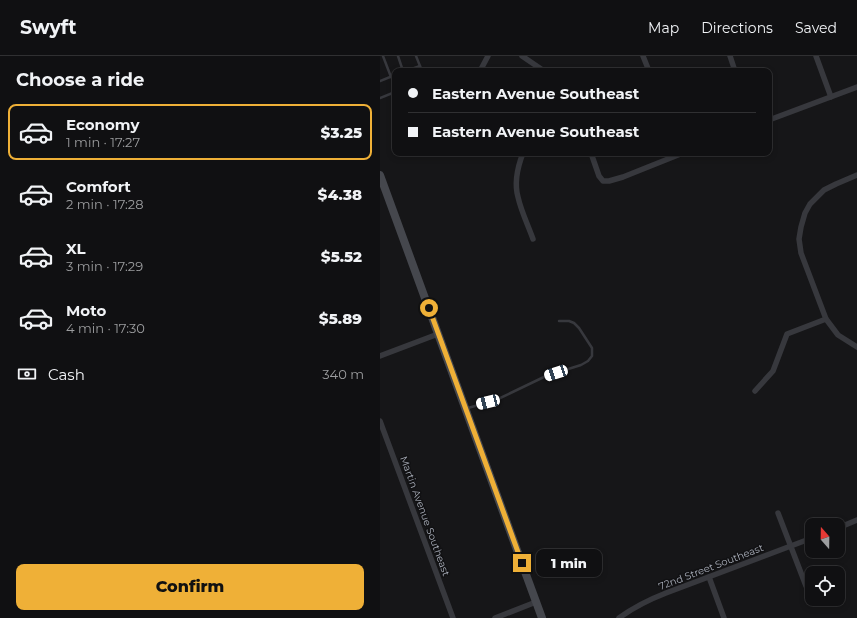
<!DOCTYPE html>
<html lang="en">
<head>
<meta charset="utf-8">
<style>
  :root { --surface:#101012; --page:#19191b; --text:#f1f3f6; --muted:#9c9d9f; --line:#303032; --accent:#efb037 }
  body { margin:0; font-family:Montserrat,sans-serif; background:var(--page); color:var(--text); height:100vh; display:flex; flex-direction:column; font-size:15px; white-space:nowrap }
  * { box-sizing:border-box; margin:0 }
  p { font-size:13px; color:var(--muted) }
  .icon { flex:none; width:22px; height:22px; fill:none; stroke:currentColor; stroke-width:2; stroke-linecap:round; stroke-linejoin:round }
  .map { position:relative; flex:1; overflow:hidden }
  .drawer { display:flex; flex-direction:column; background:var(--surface); width:380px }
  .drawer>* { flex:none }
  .banner { position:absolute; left:12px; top:12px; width:380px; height:88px; border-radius:8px; box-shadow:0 2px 6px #0003,0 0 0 1px var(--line); display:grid; align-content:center; height:88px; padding:0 16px; background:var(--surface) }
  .needle { width:26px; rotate:340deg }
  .tools { position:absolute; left:425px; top:462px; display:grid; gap:8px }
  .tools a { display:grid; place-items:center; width:40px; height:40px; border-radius:8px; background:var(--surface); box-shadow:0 2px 6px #0003,0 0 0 1px var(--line); font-size:20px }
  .end { position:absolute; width:18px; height:18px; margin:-9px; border:5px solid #efb037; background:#111; box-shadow:0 0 0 2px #111 }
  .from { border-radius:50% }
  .bubble { position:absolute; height:28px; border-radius:8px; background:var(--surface); box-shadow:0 2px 6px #0003,0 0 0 1px var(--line); font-size:13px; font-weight:800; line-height:28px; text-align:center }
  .car { position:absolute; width:12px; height:24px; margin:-12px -6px; border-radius:5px; box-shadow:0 0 3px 1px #0007; background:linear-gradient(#fff 24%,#345 0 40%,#fff 0 76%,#345 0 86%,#fff 0) }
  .banner b { display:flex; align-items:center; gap:14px; height:38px; font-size:15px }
  .banner b+b { border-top:1px solid var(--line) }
  .banner i { width:10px; height:10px; background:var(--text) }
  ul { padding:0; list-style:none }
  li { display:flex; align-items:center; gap:12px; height:56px; margin:0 8px 6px; padding:0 8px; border:2px solid transparent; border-radius:8px }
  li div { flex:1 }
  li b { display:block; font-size:15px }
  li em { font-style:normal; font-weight:800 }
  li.selected { border-color:var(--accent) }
  li>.icon { width:36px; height:36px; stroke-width:1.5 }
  h2 { padding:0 16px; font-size:18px; line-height:48px }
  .pay { display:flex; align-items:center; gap:10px; height:44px; padding:0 16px; font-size:15px }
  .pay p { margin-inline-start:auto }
  .cta { display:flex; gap:8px; margin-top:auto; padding:8px 16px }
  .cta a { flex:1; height:46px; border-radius:8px; background:var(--accent); color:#111; font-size:16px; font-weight:800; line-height:46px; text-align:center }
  header { display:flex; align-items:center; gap:24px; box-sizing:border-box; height:56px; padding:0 20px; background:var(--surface); border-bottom:1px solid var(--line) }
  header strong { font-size:19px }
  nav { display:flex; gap:22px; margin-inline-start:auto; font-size:14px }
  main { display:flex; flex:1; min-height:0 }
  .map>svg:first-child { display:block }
</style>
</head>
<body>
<header>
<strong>Swyft</strong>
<nav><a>Map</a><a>Directions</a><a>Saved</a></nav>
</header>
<main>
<section class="drawer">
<h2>Choose a ride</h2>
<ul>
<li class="selected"><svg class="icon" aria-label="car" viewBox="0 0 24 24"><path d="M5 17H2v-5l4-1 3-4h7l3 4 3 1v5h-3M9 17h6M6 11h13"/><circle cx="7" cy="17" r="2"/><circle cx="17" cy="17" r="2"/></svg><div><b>Economy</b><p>1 min · 17:27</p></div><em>$3.25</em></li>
<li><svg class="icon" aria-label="car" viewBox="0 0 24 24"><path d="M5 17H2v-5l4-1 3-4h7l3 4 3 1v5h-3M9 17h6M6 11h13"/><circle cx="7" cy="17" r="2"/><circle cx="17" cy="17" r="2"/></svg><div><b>Comfort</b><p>2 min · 17:28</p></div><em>$4.38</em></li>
<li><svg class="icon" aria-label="car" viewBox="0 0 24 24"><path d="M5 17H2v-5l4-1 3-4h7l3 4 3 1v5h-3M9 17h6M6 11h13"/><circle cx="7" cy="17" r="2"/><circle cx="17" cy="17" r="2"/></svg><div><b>XL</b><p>3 min · 17:29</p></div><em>$5.52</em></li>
<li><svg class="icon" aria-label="car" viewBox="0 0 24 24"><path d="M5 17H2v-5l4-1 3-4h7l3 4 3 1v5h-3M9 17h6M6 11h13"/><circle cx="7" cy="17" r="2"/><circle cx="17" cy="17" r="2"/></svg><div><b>Moto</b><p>4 min · 17:30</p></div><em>$5.89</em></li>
</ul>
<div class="pay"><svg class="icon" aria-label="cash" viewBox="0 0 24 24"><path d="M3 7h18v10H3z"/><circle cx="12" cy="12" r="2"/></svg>Cash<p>340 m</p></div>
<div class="cta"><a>Confirm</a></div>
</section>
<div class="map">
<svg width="477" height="562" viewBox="0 0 477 562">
  <rect width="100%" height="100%" fill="#161618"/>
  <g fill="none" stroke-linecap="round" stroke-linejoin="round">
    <!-- lane -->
    <g stroke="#37383d" stroke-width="2.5">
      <polyline points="3,0 11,21"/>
      <polyline points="18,0 23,15"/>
      <polyline points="36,0 40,10"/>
      <polyline points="26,15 40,10 42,15"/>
      <polyline points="0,25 15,19"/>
      <polyline points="0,42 15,36"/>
      <polyline points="88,352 116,344 166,320 201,309 208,305 212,300 212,292 199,272 194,267 189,265 179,265"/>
    </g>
    <!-- street -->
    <g stroke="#37383d" stroke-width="5.5">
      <polyline points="142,0 164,15"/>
      <polyline points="263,0 269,15"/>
      <polyline points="350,0 355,15"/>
      <polyline points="436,0 451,41"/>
      <polyline points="100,15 108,0"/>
      <polyline points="389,64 477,31"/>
      <path d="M143 97C138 110 134 127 138 141 141 155 148 169 153 183"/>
      <polyline points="211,97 219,120 223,125 229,125 243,121 303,97"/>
      <polyline points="477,119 456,128 444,134 430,148 425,157 421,171 419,183 421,197 446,263 458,279 477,291"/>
      <polyline points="0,300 58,278"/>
      <polyline points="375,335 393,315 407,278 446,263"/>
      <polyline points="0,365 73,562"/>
      <polyline points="398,457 426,530"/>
      <polyline points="458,472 477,464"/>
      <polyline points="329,521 344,562"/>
      <polyline points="115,562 156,546"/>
      <path d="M239 562C254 551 268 544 286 537L432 482"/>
    </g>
    <!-- secondary -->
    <polyline stroke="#45474d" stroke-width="8" points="0,119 137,494 162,562"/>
  </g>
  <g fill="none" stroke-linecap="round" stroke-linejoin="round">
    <!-- route -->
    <polyline stroke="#efb037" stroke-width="5" points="49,252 142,507"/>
  </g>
  <g text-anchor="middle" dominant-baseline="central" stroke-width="3" stroke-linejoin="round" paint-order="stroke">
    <!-- street labels -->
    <g font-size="10" fill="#a8adb8" stroke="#111113">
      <text transform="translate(45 460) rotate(70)">Martin Avenue Southeast</text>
      <text transform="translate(331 511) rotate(-21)">72nd Street Southeast</text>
    </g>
  </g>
</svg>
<div class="tools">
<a><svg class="needle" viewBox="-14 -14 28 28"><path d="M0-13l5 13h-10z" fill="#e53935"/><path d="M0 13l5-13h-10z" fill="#9c9d9f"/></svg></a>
<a><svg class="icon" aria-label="locate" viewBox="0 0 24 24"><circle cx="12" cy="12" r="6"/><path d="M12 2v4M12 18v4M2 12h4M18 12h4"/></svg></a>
</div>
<i class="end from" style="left:49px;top:252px"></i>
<i class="end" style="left:142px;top:507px"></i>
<div class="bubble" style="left:156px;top:493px;width:66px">1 min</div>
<i class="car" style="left:176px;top:317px;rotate:252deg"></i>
<i class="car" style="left:108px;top:346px;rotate:256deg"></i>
<div class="banner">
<b><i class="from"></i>Eastern Avenue Southeast</b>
<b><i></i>Eastern Avenue Southeast</b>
</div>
</div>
</main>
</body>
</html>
